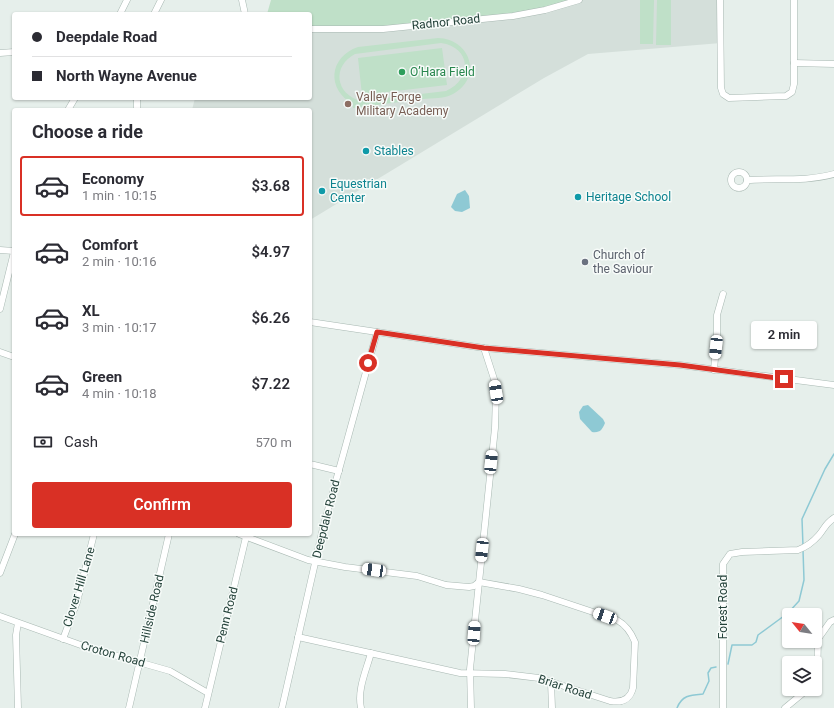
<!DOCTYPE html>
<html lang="en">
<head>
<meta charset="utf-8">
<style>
  :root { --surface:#fff; --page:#f2f2f3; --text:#2b2b33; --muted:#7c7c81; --line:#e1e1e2; --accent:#d93025 }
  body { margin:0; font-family:Roboto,sans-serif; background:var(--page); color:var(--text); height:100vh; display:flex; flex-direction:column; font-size:15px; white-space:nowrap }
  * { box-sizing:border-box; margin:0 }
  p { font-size:13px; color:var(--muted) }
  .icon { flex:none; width:22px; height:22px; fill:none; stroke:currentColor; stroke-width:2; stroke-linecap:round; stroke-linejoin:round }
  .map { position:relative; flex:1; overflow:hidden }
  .side { position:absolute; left:12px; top:108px; width:300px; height:428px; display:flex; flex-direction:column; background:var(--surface); border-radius:4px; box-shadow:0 1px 3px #0004 }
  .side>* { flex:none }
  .banner { position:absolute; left:12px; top:12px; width:300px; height:88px; border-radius:4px; box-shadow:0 1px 3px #0004; display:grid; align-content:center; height:88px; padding:0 20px; background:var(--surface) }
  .needle { width:26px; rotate:300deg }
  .buttons { position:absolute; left:782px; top:608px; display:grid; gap:8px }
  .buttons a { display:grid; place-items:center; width:40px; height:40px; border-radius:4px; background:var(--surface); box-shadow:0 1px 3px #0004; font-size:20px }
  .end { position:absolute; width:18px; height:18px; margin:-9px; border:5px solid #d93025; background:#fff; box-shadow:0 0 0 2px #fff }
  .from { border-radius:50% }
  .bubble { position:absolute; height:28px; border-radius:4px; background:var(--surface); box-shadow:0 1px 3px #0004; font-size:13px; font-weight:600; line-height:28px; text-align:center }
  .car { position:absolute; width:12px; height:24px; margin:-12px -6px; border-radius:5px; box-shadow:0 0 3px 1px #0007; background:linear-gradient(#fff 24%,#345 0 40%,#fff 0 76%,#345 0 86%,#fff 0) }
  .banner b { display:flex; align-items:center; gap:14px; height:38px; font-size:15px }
  .banner b+b { border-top:1px solid var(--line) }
  .banner i { width:10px; height:10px; background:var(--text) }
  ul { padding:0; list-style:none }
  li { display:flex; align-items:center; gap:12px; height:60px; margin:0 8px 6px; padding:0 12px; border:2px solid transparent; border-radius:4px }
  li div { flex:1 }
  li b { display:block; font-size:15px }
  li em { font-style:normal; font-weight:600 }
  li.active { border-color:var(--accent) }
  li>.icon { width:36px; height:36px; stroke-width:1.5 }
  h2 { padding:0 20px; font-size:18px; line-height:48px }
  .pay { display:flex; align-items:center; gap:10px; height:44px; padding:0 20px; font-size:15px }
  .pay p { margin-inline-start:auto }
  .primary-button { display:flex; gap:8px; margin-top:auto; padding:8px 20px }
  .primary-button a { flex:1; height:46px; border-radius:4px; background:var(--accent); color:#fff; font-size:16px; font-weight:600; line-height:46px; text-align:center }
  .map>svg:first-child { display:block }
</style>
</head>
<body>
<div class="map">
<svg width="834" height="708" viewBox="0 0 834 708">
  <rect width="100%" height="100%" fill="#e6efeb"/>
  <!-- built -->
  <polygon fill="#d4dfda" points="579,0 719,0 721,43 588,54 544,78 310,220 310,110 192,110 195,98 310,98 310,29"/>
  <!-- green -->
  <g fill="#bfe0c8" fill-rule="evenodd">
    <polygon points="271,0 579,0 545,10 383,29 310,29 310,14 267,14"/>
    <polygon points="640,0 654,0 653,44 640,44"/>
    <polygon points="657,0 671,0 671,45 656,45"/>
    <path d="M438 38C471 39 483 78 453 94 445 99 432 98 423 99 400 102 376 105 353 108V104C326 89 329 57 358 47ZM441 43C471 47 473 79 446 91L361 101C335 94 332 66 355 54Z"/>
    <polygon points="442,48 447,85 362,95 358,58"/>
  </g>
  <!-- water -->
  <g fill="#8ec9d4">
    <polygon points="465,190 469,196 470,208 462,212 455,211 451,207 457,194"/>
    <path d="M588 405 603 419 605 423C602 430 600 433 592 432L580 419 579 412 583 406Z"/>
  </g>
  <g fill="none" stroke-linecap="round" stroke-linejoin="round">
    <!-- stream -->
    <g stroke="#8ec9d4" stroke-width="1.5">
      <polyline points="803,546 802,519 825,469 834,454"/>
      <polyline points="728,664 732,645 752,645 756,642 758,635 788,613 799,601 804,580 803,550"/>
      <path d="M677 708C682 695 691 695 703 694L709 681 708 673 711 668 716 667"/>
    </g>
    <defs>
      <g id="minor">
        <polyline points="242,0 245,14"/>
        <polyline points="720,0 721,88 723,94 729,98 786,96 792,92 794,84 794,0"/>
        <polyline points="120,14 127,0"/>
        <polyline points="154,14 161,0"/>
        <polyline points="310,29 383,29 513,16 545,10 579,0"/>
        <polyline points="0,53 14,52"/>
        <polyline points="794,63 834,64"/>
        <polyline points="137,98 137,110"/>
        <polyline points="68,110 75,98"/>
        <circle cx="739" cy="180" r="8"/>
        <path d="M747 180C776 178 806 182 834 174"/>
        <polyline points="0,250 14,251"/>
        <polyline points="0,309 14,252"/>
        <polyline points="310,322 484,348 680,365 834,385"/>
        <polyline points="0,352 14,357"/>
        <polyline points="714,370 717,335 717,315 723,294"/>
        <polyline points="310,464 339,471"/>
        <path d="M239 534 308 560 345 567 417 576 446 585 469 587 474 586 479 582 519 589 542 595 617 620C626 625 631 632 635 642L633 688C630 700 621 703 610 701L539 678 505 674 460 673 298 637"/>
        <polyline points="0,573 15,534"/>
        <polyline points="0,616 89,648 170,671 208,693"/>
        <polyline points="63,639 77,602 94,534"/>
        <polyline points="551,682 552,708"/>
        <polyline points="815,684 817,682 818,639 830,622 834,620"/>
        <polyline points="18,708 16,635 18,623"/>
        <polyline points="129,708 169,534"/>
        <polyline points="205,708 246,537"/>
        <polyline points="282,708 323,528 377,332"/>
        <path d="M361 708C357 690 366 671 371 653"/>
        <polyline points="471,708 470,669 495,428 496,392 495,382 484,348"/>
        <path d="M723 708V564L730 554 742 552 798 550C806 547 813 542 819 535 825 528 825 524 834 518"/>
        <polyline points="785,708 808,689"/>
      </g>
    </defs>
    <!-- minor casing -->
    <use href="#minor" stroke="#a8b8b2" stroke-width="7"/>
    <!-- minor -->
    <use href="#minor" stroke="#fff" stroke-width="6"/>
  </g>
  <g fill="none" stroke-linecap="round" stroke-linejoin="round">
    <!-- route -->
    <polyline stroke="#d93025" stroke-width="5" points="368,363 377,332 484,348 680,365 784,379"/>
  </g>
  <!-- markers -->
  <circle fill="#2e9e5b" stroke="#f7fbf9" stroke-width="1.5" cx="402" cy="72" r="4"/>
  <circle fill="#8d6e63" stroke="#f7fbf9" stroke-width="1.5" cx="348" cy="104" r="4"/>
  <g fill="#0f9aa8" stroke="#f7fbf9" stroke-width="1.5">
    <circle cx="366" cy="151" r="4"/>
    <circle cx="322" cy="191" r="4"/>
    <circle cx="578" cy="197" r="4"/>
  </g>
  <circle fill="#6b7280" stroke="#f7fbf9" stroke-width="1.5" cx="585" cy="262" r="4"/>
  <g text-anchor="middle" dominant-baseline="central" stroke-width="3" stroke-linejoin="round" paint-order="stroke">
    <!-- street labels -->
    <g font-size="12" fill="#24423a" stroke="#f7fbf9">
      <text transform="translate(446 22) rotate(-6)">Radnor Road</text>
      <text transform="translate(326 519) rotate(-76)">Deepdale Road</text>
      <text transform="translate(79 587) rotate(-73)">Clover Hill Lane</text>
      <text transform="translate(723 607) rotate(-90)">Forest Road</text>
      <text transform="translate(152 609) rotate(-77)">Hillside Road</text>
      <text transform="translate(227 615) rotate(-76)">Penn Road</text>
      <text transform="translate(113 654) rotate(16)">Croton Road</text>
      <text transform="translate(565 687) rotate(18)">Briar Road</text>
    </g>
    <!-- leisure labels -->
    <g font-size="12" fill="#27864d" stroke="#f7fbf9" text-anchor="start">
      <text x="410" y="72">O’Hara Field</text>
    </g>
    <!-- education labels -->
    <g font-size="12" fill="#785e54" stroke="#f7fbf9" text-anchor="start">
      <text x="356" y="97">Valley Forge<tspan x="356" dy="14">Military Academy</tspan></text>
    </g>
    <!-- culture labels -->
    <g font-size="12" fill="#0d838f" stroke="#f7fbf9" text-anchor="start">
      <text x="374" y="151">Stables</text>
      <text x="330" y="184">Equestrian<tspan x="330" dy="14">Center</tspan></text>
      <text x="586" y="197">Heritage School</text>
    </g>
    <!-- worship labels -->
    <g font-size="12" fill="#5b616d" stroke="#f7fbf9" text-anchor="start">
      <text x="593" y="255">Church of<tspan x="593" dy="14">the Saviour</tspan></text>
    </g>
  </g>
</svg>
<div class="buttons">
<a><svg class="needle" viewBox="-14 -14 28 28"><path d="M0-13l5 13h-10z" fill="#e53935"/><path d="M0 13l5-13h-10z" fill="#7c7c81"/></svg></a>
<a><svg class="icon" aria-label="layers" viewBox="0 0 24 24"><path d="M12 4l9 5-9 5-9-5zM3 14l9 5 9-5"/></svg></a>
</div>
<i class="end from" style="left:368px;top:363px"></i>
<i class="end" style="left:784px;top:379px"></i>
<div class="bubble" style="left:751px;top:321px;width:66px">2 min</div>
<i class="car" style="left:716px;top:347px;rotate:186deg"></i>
<i class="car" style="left:496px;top:392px;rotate:351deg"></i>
<i class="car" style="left:491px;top:462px;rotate:6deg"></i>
<i class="car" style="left:482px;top:550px;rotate:186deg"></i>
<i class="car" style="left:374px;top:570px;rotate:278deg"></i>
<i class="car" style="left:605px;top:616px;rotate:290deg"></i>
<i class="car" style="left:474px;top:633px;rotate:4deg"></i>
<div class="banner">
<b><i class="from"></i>Deepdale Road</b>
<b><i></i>North Wayne Avenue</b>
</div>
<section class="side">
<h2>Choose a ride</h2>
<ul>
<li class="active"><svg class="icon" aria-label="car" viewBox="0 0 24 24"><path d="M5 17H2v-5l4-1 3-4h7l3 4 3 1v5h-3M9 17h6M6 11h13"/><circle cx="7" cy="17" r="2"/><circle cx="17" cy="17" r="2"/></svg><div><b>Economy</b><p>1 min · 10:15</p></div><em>$3.68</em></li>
<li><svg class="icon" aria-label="car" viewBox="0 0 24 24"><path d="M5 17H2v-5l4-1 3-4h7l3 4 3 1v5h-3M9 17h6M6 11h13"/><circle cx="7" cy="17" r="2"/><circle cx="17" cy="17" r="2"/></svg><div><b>Comfort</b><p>2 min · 10:16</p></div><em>$4.97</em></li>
<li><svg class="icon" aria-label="car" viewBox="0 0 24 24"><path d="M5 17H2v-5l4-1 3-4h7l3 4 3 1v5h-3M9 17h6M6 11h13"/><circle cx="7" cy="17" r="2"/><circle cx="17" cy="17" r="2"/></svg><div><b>XL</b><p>3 min · 10:17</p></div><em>$6.26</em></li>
<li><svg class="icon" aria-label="car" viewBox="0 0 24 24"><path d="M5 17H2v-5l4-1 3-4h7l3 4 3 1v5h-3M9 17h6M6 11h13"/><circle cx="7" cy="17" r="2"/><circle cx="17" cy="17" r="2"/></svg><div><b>Green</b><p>4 min · 10:18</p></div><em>$7.22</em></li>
</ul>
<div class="pay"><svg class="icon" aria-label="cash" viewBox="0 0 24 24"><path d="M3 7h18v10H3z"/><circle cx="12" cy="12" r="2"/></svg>Cash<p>570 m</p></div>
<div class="primary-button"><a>Confirm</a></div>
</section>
</div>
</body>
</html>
